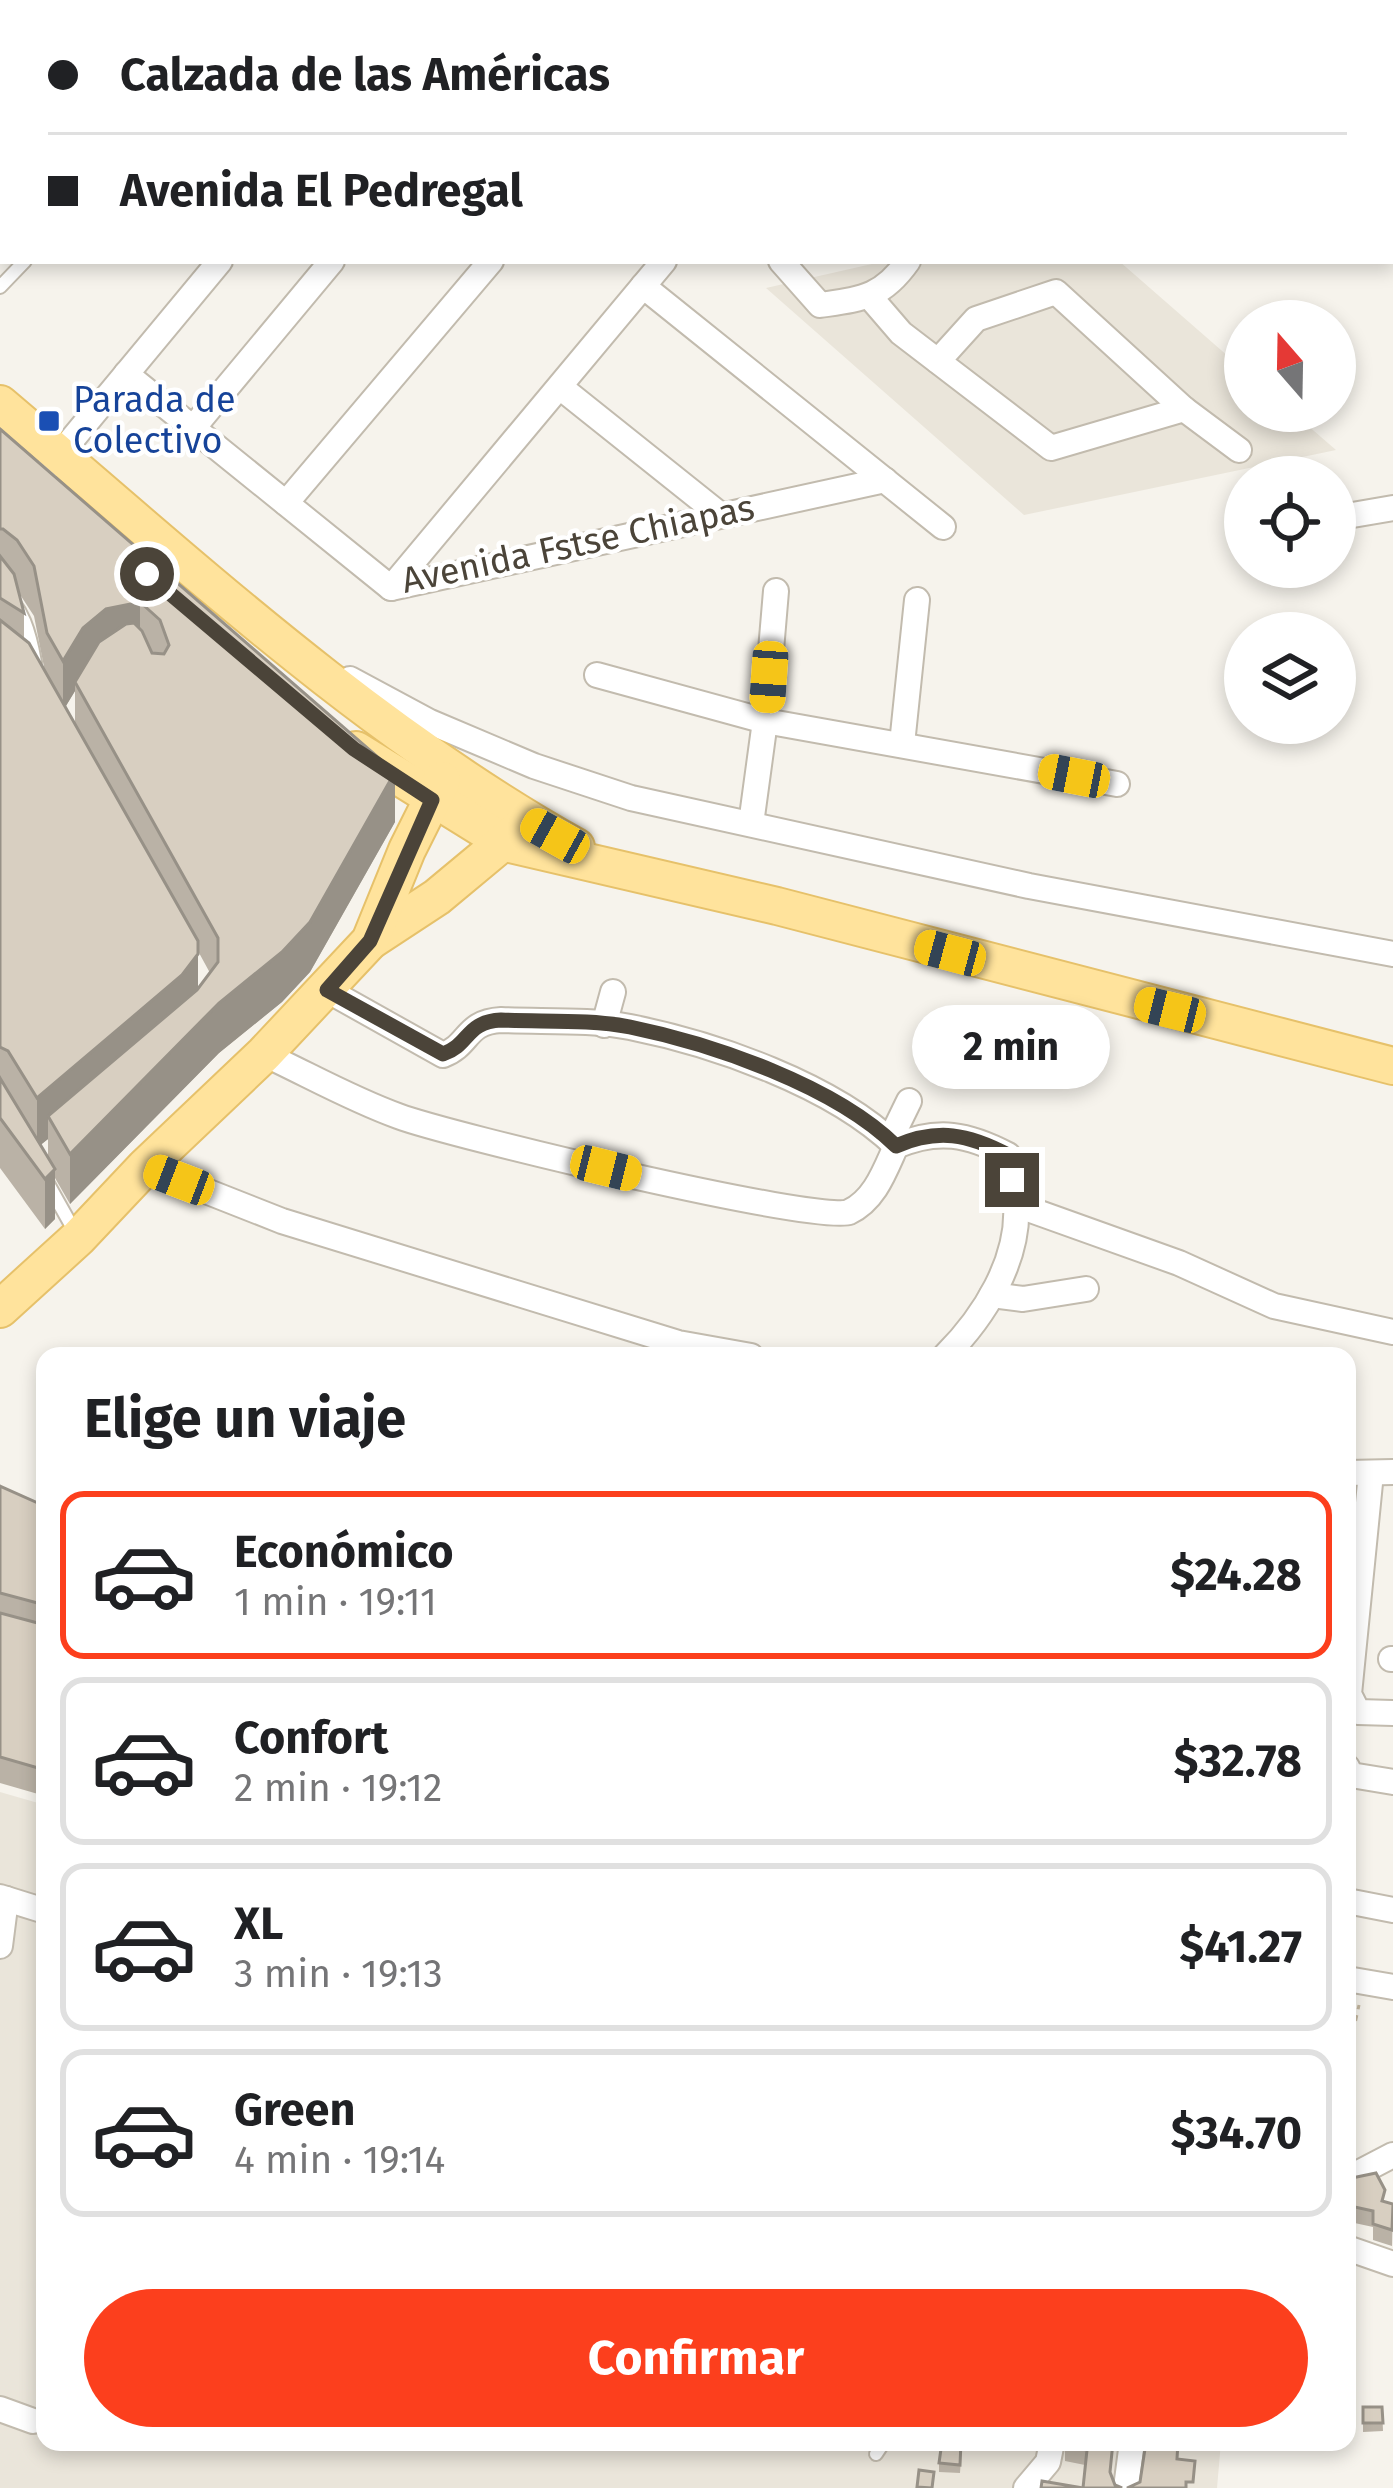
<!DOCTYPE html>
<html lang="es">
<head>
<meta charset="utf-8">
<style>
  :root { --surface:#fff; --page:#f2f2f2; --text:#202124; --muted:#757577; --line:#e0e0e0; --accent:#fc3f1d }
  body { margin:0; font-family:"Fira Sans",sans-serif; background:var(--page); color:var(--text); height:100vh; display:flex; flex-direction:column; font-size:45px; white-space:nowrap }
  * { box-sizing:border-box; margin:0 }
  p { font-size:39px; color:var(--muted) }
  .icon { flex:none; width:66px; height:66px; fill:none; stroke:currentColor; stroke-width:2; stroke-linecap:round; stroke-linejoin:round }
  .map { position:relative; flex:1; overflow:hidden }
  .panel { position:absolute; left:36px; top:1347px; width:1320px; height:1104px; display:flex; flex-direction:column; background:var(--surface); border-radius:24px; box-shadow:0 6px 18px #0003 }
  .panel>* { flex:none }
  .banner { position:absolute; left:0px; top:0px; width:1395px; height:264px; box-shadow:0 6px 18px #0003; display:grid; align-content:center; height:264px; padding:0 48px; background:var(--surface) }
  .needle { width:78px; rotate:340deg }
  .buttons { position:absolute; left:1224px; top:300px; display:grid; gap:24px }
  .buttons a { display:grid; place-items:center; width:132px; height:132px; border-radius:50%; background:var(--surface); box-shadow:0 6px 18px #0003; font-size:60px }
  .end { position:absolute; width:54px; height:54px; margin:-27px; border:15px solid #4b4439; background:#fff; box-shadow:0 0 0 6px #fff }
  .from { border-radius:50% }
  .bubble { position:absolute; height:84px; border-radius:42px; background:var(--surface); box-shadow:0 6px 18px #0003; font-size:39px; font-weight:700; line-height:84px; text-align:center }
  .car { position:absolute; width:36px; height:72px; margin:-36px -18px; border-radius:15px; box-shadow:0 0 9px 3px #0007; background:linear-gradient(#f5c518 24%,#345 0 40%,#f5c518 0 76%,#345 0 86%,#f5c518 0) }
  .banner b { display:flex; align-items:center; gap:42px; height:114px; font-size:45px }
  .banner b+b { border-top:3px solid var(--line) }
  .banner i { width:30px; height:30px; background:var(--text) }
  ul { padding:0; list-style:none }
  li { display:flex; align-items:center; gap:36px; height:168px; margin:0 24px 18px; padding:0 24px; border:6px solid var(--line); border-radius:24px }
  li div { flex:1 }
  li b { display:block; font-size:45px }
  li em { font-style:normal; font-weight:700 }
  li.active { border-color:var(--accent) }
  li>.icon { width:108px; height:108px; stroke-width:1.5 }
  h2 { padding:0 48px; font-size:54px; line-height:144px }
  .action { display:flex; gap:24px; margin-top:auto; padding:24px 48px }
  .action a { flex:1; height:138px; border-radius:72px; background:var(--accent); color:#fff; font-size:48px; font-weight:700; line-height:138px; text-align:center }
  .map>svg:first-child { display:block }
</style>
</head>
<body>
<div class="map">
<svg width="1393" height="2488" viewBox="0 0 1393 2488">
  <rect width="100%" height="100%" fill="#f6f3ec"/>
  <!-- residential -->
  <g fill="#eae5da">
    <polygon points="885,261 1119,261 1245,371 1245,411 1291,411 1336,450 1024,515 766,288"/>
    <polygon points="0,1792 45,1805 45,2442 1221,2442 1217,2488 0,2488"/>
  </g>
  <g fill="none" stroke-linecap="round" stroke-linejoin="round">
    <defs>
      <g id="lane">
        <polyline points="739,0 742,3"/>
        <polyline points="850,0 852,3"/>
        <polyline points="246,3 248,0"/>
        <polyline points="0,287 25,261"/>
        <path d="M0 589C23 606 30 634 35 662"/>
        <polyline points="47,1182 75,1232"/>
        <polyline points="876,2454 884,2442"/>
      </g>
      <g id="street">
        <polyline points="555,0 558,3"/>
        <polyline points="1095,0 1106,3"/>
        <polyline points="433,3 435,0"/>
        <polyline points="970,3 971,0"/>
        <polyline points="1343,3 1344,0"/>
        <polyline points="1392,56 1393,56"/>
        <path d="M781 261 820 305C861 299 882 298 908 261"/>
        <polyline points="643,286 943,527"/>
        <polyline points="870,297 901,333 1051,448 1184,409"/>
        <polyline points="938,361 976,319 1056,292 1184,409 1239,450"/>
        <polyline points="126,374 391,588 885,480"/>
        <polyline points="560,387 719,514"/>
        <polyline points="193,428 332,261"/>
        <polyline points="50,466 220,261"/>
        <polyline points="286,503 491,261"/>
        <polyline points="1335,518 1393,508"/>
        <polyline points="391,588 664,261"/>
        <polyline points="597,675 765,721 1117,784"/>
        <polyline points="350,679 430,722 534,766 631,798 1029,886 1393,954"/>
        <polyline points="902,744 917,600"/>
        <polyline points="751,824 765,721 776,591"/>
        <path d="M327 990 443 1055C470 1045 465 1022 501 1020 543 1022 589 1019 630 1027 715 1044 833 1085 896 1146"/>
        <polyline points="604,1025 613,992"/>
        <path d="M264 1054C309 1075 353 1100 398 1116 448 1135 819 1224 849 1212 875 1200 885 1170 896 1146"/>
        <polyline points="890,1140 909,1101"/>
        <path d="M896 1146C938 1128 968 1134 1008 1155 1011 1170 1016 1187 1016 1203 1020 1260 984 1317 945 1356"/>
        <polyline points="145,1167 282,1221 678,1343 751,1356"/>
        <polyline points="1017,1205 1179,1263 1274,1306 1393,1332"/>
        <polyline points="992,1295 1023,1299 1086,1289"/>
        <polyline points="1347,1473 1393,1472"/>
        <polyline points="1371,1473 1349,1694 1358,1712 1393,1713"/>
        <polyline points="1391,1659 1393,1659"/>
        <polyline points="1347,1767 1351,1775 1393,1782"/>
        <polyline points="0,1897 45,1911"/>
        <polyline points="1347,1901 1393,1910"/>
        <polyline points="0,1946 6,1899"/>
        <polyline points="1347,1979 1393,1987"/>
        <polyline points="1347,2179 1393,2155"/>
        <polyline points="1347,2248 1393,2264"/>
        <polyline points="0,2409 33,2421"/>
        <polyline points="1026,2488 1048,2462 1052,2442"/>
        <polyline points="1126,2488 1132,2442"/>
      </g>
      <g id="primary">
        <path d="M0 404C184 560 365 729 576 847"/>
        <polyline points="356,750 506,843 777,906 1393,1066"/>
        <polyline points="370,941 437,897 520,828"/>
        <polyline points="0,1309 78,1238 145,1167 264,1054 370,941 407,850 442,780"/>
      </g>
    </defs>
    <!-- lane casing -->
    <use href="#lane" stroke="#c2bbae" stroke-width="16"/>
    <!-- street casing -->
    <use href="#street" stroke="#c2bbae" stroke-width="28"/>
    <!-- primary casing -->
    <use href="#primary" stroke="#e6c16a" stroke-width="40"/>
    <!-- path -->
    <polyline stroke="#c4b79f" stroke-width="3" stroke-dasharray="6 6" stroke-linecap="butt" points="1347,2043 1353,2033 1359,2005"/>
    <!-- lane -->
    <use href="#lane" stroke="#fff" stroke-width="12"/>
    <!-- street -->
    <use href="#street" stroke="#fff" stroke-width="24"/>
    <!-- primary -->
    <use href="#primary" stroke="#ffe39c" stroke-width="36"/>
  </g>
  <!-- wall -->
  <g fill="#bab2a6" fill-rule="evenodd">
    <path d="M0 429 395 822 310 972 282 1002 219 1053 70 1204 55 1178V1219L45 1229 0 1168ZM19 593 34 616 45 672 24 639V613ZM75 691V725L65 707ZM198 951 210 973 198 988ZM48 1139V1157L40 1145Z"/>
    <polygon points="0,1486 38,1503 45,1503 45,1796 0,1783"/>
    <polygon points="1347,2179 1385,2202 1393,2204 1392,2246 1373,2240 1373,2227 1350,2222 1350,2218 1347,2217"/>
    <polygon points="1363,2407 1382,2407 1383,2431 1363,2432"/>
    <polygon points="962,2442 960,2473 939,2472 939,2463"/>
    <polygon points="1115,2442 1083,2488 1085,2465 1065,2461 1065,2446"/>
  </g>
  <!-- shaded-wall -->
  <g fill="#979187">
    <polygon points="140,602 140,652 75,682 75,691 63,711 63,661 83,628 106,609"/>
    <polygon points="395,772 395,822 310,972 282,1002 219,1053 70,1204 70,1154"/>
    <polygon points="198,954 198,1004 48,1116 48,1139 37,1148 37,1098"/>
    <polygon points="55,1169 55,1219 45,1229 45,1179"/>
  </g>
  <!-- building -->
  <g fill="#d8cfc1" stroke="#979187" stroke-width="3">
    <polygon points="0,429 395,772 310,922 282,952 219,1003 70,1154 48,1116 197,990 218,962 218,938 75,682 99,642 126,624 134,623 142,631 152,653 164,654 169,645 160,620 140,602 106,609 83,628 63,661 47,633 34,566 17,540 3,529 0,529"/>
    <polygon points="0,556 14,574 24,613 0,598"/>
    <polygon points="0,620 29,643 198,941 198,954 182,975 37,1098 8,1051 0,1047"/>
    <polygon points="0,1078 55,1169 45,1179 0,1118"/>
    <polygon points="0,1486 38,1503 45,1503 45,1605 0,1593"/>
    <polygon points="0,1613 45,1625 45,1770 0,1757"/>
    <polygon points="1376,2173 1385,2190 1382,2201 1393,2204 1392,2230 1373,2224 1373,2211 1350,2206 1351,2203 1347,2201 1347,2179"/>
    <polygon points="1363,2407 1382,2407 1383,2423 1363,2423"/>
    <polygon points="942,2442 961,2442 960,2465 939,2463"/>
    <polygon points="1066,2442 1113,2442 1110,2472 1115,2485 1122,2488 1041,2488 1042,2481 1083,2488 1087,2450 1065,2446"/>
    <polygon points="1146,2442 1178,2442 1177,2459 1195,2461 1193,2482 1186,2482 1186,2488 1127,2488 1140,2482"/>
    <polygon points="919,2470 934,2472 932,2488 917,2487"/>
  </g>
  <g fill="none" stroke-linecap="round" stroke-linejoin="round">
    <!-- route -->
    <path stroke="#4b4439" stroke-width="15" d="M147 574 354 749 432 800 370 941 327 990 443 1054C470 1045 465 1022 501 1020 543 1022 589 1019 630 1027 713 1044 835 1086 896 1146 938 1128 968 1134 1008 1155L1012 1180"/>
  </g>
  <!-- markers -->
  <rect fill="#1a4fb4" stroke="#fff" stroke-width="4.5" x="37" y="409" width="24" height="24" rx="6"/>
  <g text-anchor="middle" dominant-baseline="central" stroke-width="9" stroke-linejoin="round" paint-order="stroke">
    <!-- transit labels -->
    <g font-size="36" fill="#164399" stroke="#fff" text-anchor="start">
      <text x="73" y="400">Parada de<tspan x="73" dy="41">Colectivo</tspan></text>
    </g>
    <!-- street labels -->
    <g font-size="36" fill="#4b4439" stroke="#fff">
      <text transform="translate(578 544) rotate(-12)">Avenida Fstse Chiapas</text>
    </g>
  </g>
</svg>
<div class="buttons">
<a><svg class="needle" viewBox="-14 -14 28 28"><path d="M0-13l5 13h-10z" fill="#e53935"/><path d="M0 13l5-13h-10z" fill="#757577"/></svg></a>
<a><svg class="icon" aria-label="locate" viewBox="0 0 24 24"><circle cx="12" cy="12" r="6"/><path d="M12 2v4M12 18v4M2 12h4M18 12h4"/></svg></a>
<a><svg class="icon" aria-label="layers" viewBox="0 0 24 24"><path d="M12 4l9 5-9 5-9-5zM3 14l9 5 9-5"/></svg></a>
</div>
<i class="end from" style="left:147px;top:574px"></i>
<i class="end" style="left:1012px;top:1180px"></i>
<div class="bubble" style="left:912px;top:1005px;width:198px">2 min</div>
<i class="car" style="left:769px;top:677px;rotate:184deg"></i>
<i class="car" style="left:1074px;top:776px;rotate:281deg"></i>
<i class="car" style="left:555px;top:836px;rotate:299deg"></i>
<i class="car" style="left:950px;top:953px;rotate:285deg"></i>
<i class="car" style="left:1170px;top:1010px;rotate:284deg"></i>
<i class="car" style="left:606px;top:1168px;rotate:104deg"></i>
<i class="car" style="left:179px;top:1180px;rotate:291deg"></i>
<div class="banner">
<b><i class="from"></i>Calzada de las Américas</b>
<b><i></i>Avenida El Pedregal</b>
</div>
<section class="panel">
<h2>Elige un viaje</h2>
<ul>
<li class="active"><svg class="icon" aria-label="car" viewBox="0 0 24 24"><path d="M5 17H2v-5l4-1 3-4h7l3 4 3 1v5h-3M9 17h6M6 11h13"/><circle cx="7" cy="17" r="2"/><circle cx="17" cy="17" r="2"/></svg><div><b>Económico</b><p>1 min · 19:11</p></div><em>$24.28</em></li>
<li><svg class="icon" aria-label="car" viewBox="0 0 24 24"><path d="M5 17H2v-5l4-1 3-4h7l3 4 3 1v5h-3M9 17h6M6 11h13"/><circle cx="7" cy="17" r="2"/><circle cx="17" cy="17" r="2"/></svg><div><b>Confort</b><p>2 min · 19:12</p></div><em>$32.78</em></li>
<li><svg class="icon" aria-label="car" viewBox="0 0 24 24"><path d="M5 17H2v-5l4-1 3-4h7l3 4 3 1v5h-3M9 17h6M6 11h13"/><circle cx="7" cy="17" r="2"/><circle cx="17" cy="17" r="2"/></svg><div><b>XL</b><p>3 min · 19:13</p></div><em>$41.27</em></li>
<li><svg class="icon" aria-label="car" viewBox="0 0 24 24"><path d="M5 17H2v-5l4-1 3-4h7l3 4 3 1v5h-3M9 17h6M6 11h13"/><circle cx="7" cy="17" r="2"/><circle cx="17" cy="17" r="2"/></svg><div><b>Green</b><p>4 min · 19:14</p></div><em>$34.70</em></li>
</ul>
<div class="action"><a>Confirmar</a></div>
</section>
</div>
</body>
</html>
